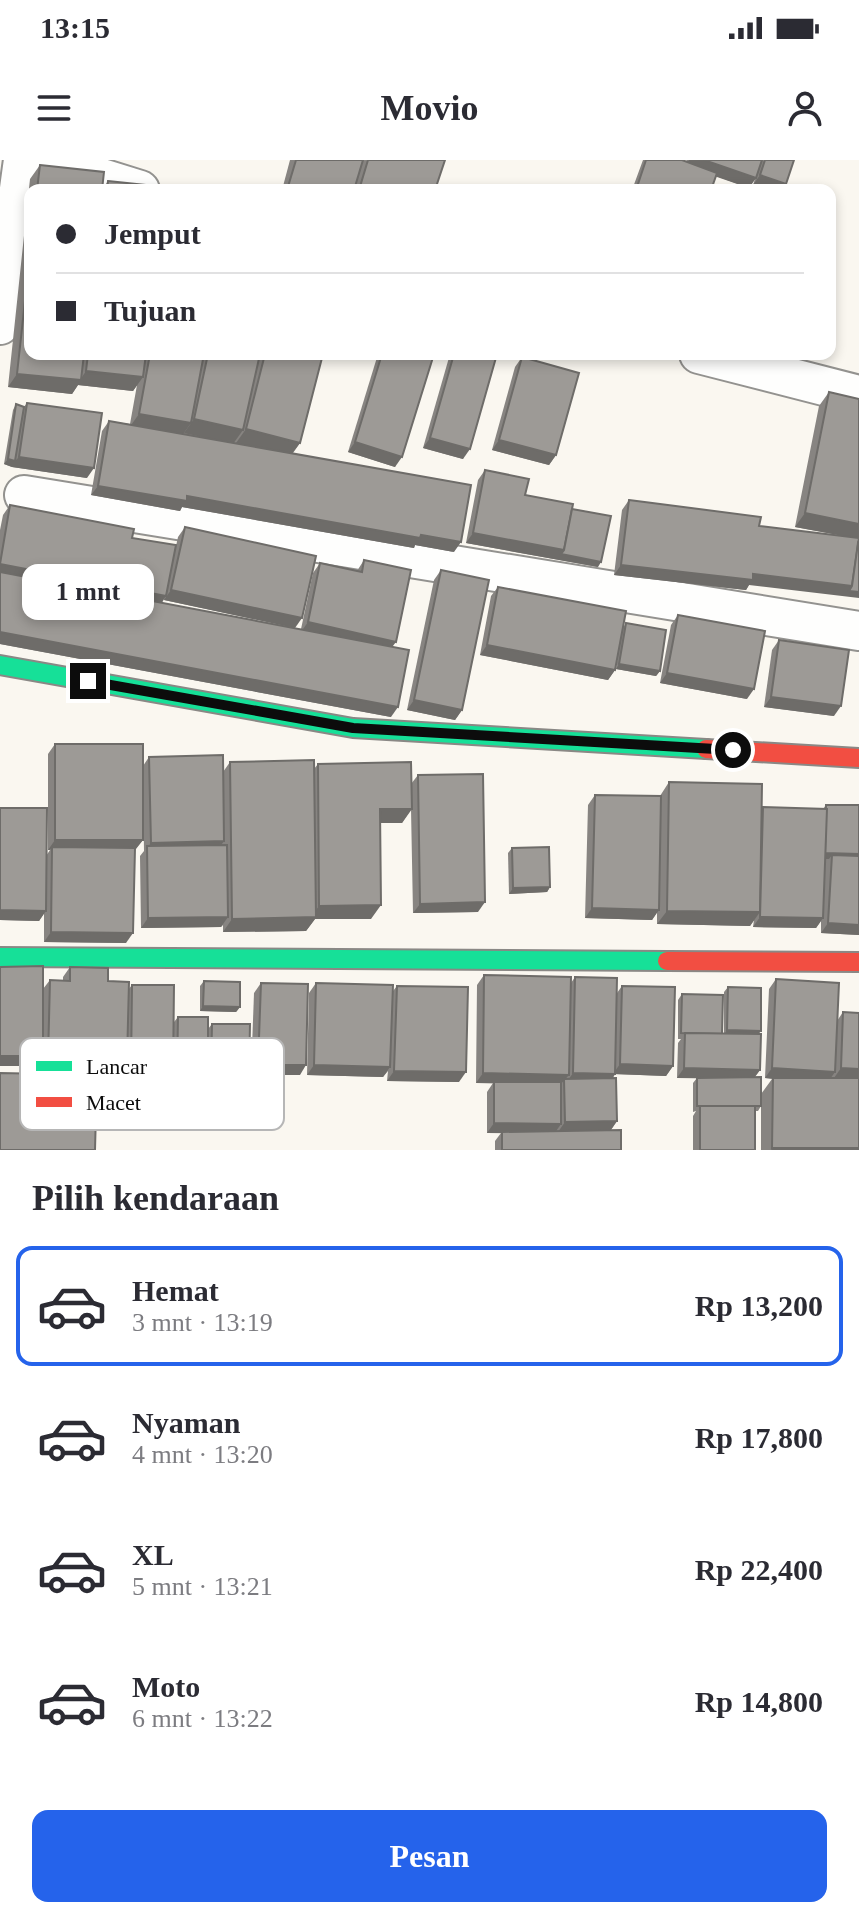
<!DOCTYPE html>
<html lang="id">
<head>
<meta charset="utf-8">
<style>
  :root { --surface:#fff; --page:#f2f2f3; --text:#2b2b33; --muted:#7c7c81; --line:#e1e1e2; --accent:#2563eb }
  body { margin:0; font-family:Georgia,serif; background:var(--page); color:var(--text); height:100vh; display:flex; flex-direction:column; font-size:30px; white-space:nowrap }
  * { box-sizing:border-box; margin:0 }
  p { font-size:26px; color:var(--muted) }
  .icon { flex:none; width:44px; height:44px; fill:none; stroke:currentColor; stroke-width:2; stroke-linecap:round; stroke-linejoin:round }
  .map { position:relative; height:990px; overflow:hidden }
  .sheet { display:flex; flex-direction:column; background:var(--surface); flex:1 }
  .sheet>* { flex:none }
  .banner { position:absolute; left:24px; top:24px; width:812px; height:176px; border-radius:16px; box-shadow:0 4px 12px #0003; display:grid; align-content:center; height:176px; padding:0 32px; background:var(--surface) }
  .end { position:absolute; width:36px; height:36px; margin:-18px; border:10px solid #0c0c0c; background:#fff; box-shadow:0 0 0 4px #fff }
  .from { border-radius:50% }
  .bubble { position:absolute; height:56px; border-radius:16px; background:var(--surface); box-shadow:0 4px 12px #0003; font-size:26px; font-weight:600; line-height:56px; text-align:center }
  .banner b { display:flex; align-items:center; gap:28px; height:76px; font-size:30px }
  .banner b+b { border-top:2px solid var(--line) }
  .banner i { width:20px; height:20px; background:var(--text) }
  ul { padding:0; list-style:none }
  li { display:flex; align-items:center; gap:24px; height:120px; margin:0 16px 12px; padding:0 16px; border:4px solid transparent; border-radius:16px }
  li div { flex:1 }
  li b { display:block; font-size:30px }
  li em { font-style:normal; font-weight:600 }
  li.selected { border-color:var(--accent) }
  li>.icon { width:72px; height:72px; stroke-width:1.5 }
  h2 { padding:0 32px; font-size:36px; line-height:96px }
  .button { display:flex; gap:16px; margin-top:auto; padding:16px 32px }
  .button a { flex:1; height:92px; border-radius:16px; background:var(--accent); color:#fff; font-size:32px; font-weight:600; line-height:92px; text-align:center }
  .status { display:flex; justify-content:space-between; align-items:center; height:56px; padding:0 40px; background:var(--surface); direction:ltr }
  .status svg { height:22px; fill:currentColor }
  header { display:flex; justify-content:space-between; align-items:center; height:104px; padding:0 32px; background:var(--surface); font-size:36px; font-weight:600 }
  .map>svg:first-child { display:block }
</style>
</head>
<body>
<div class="status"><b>13:15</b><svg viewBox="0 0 49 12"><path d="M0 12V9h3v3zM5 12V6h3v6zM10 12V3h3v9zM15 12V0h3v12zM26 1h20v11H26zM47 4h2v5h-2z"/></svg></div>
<header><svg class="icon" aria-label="menu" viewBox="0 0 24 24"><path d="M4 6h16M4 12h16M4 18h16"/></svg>Movio<svg class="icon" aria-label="person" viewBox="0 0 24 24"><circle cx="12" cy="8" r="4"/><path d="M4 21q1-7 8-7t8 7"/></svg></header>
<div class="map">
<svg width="859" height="990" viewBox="0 0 859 990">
  <rect width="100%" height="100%" fill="#faf7f0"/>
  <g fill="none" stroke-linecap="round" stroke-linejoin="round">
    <defs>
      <g id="street">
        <polyline points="44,0 140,30"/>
        <polyline points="0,165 23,0"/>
        <polyline points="699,194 859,235"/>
        <polyline points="24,335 859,471"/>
      </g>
      <g id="fast">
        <polyline points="0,505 353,568 706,589"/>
        <polyline points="0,797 667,801"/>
      </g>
      <g id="jam">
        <polyline points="706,589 859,598"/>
        <polyline points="667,801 859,802"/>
      </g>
    </defs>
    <!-- street casing -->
    <use href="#street" stroke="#93928f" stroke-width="42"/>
    <!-- fast casing -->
    <use href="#fast" stroke="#8a8885" stroke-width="22"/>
    <!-- jam casing -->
    <use href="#jam" stroke="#8a8885" stroke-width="22"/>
    <!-- street -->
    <use href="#street" stroke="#fefefd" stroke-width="38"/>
    <!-- fast -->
    <use href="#fast" stroke="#16e098" stroke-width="18"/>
    <!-- jam -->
    <use href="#jam" stroke="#f24e42" stroke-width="18"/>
  </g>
  <!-- wall -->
  <g fill="#878481" fill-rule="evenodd">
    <polygon points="290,0 445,0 435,30 282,30"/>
    <polygon points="643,0 682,0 686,1 687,0 794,0 782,30 768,30 753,25 755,19 749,28 716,16 711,30 632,30"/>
    <polygon points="40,5 102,30 108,21 164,30 30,30 30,194 323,194 300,283 293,293 454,392 415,385 414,388 182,347 180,351 91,335 102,271 109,261 130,264 137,225 133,231 78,225 72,234 8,227 30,19"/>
    <polygon points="378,194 434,194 395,307 348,292"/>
    <polygon points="450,194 497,194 463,299 423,288"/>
    <polygon points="522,197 556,295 549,305 492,290 515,207"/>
    <polygon points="829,232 859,379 749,425 746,430 614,415 622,350 629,340 759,366 850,377 795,367 819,246"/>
    <polygon points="27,243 87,318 12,307 4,304 13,250 16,244 24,247"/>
    <polygon points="485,310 525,335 572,349 598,407 466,383 478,320"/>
    <path d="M10 345 132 378 173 400 178 377 185 367 295 468 301 469 313 413 320 403 357 411 364 400 392 487 391 557 0 484V370L3 355ZM164 439V440L292 467 162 443Z"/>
    <polygon points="441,410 462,550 455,560 407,550 434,420"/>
    <polygon points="498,427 623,468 626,463 660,511 656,516 616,509 620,481 615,510 608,520 480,495 491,436"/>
    <polygon points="678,455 747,539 660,523 671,465"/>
    <polygon points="779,480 834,556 764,547 772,490"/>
    <polygon points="55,584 143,606 149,597 223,612 230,602 314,609 318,604 411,624 418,615 478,752 413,753 411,649 402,663 380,663 371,759 315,759 306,771 223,772 223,765 221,767 141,768 140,696 144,691 143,628 143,680 135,689 126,783 44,782 44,753 39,761 0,760 0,648 46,696 50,690 48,690 48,594"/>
    <polygon points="669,622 761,650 763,647 823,649 826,645 859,645 859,775 821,773 821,761 816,768 753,767 754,760 750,766 657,764 657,752 652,760 585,758 588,645 595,635 660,636"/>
    <polygon points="512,688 550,727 547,732 509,734 508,693"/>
    <polygon points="0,807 43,829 50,820 63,820 63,817 70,807 128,830 132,825 166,921 124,921 124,903 120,910 41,909 41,899 36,906 0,906"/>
    <polygon points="484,815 571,823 575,817 617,833 622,826 673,906 666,916 615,914 613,918 617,961 611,970 621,990 495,990 495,981 501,973 487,973 487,932 493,923 476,923 477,825"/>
    <polygon points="776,819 837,861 843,852 859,990 761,990 761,946 758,951 755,951 755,990 693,990 693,956 696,951 693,952 693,923 697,918 677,918 678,883 681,879 678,879 678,840 682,834 722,874 724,874 724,832 728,827 758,874 760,910 755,917 761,934 772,919 765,918 769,829"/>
    <polygon points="204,821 240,847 236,852 200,851 200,826"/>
    <polygon points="261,823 300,915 251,915 254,833"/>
    <polygon points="316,823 393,831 397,826 459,922 387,921 388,911 383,917 307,915 309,833"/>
    <polygon points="178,857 208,869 212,864 245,920 207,919 207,914 204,919 174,919 174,862"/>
  </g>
  <!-- shaded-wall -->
  <g fill="#6e6c69">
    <polygon points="689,0 704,0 756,18 749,28 685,6"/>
    <polygon points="760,15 786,24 782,30 768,30 753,25"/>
    <polygon points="86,211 143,217 133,231 78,225 72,234 8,227 17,214 80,220"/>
    <polygon points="139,254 191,263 181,277 129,268"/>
    <polygon points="194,259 243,270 233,284 184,273"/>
    <polygon points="246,269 300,283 290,296 236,283"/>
    <polygon points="430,278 470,289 463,299 423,288"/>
    <polygon points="499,280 556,295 549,305 492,290"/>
    <polygon points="355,282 402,297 395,307 348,292"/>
    <polygon points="19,297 94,308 87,318 12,307 4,304 8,299 15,301"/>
    <polygon points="98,326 187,336 461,382 454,392 415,385 414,388 182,347 180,351 91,335"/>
    <polygon points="805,353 859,364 859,379 795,367"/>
    <polygon points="473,373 564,390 601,402 598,407 466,383"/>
    <polygon points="0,404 166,436 159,446 0,416"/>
    <polygon points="621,405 753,414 852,426 859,432 859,438 749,425 746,430 614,415"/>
    <polygon points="171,430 302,458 295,468 164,440"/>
    <polygon points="308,462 396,482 389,491 301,472"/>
    <polygon points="0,472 398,547 391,557 0,484"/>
    <polygon points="487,485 615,510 608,520 480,495"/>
    <polygon points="619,504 660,511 656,516 616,509"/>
    <polygon points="667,513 754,529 747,539 660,523"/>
    <polygon points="771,537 841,546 834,556 764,547"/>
    <polygon points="414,540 462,550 455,560 407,550"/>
    <polygon points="380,649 412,649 402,663 370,663"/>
    <polygon points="55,680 143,680 136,689 52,690 52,687 50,690 48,690"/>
    <polygon points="224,681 217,691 147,688 151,683"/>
    <polygon points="825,693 859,694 859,699 832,695 829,699 822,699"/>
    <polygon points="550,727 547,732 509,734 513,728"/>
    <polygon points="485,742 478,752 413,753 420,744"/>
    <polygon points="381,745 371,759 315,759 306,771 223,772 232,759 311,757 319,746"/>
    <polygon points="592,748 659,750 652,760 585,758"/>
    <polygon points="0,750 46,751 39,761 0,760"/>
    <polygon points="667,751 760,752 750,766 657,764"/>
    <polygon points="228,757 221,767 141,768 148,758"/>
    <polygon points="760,757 823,758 816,768 753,767"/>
    <polygon points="828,763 859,765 859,775 821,773"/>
    <polygon points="51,772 133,773 126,783 44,782"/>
    <polygon points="203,846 240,847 236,852 200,851"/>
    <polygon points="727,870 761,871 757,876 724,875"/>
    <polygon points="0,896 43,896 36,906 0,906"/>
    <polygon points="48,899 127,900 120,910 41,909"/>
    <polygon points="620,904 673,906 666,916 613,914"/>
    <polygon points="258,905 306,905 300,915 251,915"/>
    <polygon points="314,905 390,907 383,917 307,915"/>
    <polygon points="684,908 760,910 753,919 677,918"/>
    <polygon points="772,908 835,912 828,922 765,918"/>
    <polygon points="841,908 859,909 859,919 834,918"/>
    <polygon points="131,911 173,912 166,921 124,921"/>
    <polygon points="394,911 466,912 459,922 387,921"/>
    <polygon points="208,913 204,919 174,919 177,914"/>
    <polygon points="483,913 569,915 560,925 476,923"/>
    <polygon points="573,913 615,914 608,924 566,923"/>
    <polygon points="211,914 249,914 245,920 207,919"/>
    <polygon points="617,961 610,971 558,972 565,962"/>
    <polygon points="494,963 561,964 554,974 487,973"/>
    <polygon points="772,988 859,988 859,990 771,990"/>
  </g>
  <!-- building -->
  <g fill="#9d9a96" stroke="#6e6c69" stroke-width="2">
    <polygon points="296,0 363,0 354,30 287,30"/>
    <polygon points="368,0 445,0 435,30 359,30"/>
    <polygon points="646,0 682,0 717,13 711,30 636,30"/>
    <polygon points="704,0 762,0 756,18"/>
    <polygon points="765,0 794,0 786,24 760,15"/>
    <polygon points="40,5 104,12 102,30 37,30"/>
    <polygon points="108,21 164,27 164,30 107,30"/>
    <polygon points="30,95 30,194 84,194 81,220 17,214"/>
    <polygon points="88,194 146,194 143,217 86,211"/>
    <polygon points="150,194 204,194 191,263 139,254"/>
    <polygon points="208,194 260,194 243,270 194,259"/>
    <polygon points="265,194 323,194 300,283 246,269"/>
    <polygon points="382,194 434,194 402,297 355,282"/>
    <polygon points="454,194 497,194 470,289 430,278"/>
    <polygon points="522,197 579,213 556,295 499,280"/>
    <polygon points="829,232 859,239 859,364 805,353"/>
    <polygon points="27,243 102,253 94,308 19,297"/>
    <polygon points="16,244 24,247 15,301 8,299"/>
    <polygon points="109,261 471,325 461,382 421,375 420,378 187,336 187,341 98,326"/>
    <polygon points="485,310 529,319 525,335 573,344 564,390 473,373"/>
    <polygon points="629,340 761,357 759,366 859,378 852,426 753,414 753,420 621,405"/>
    <polygon points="10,345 134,369 132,378 176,385 166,436 0,404"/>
    <polygon points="572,349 611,356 601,402 561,394 564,390"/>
    <polygon points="185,367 316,396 302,458 171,430"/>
    <polygon points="858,383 859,384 859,432 849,431 852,426"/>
    <polygon points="364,400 411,410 396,482 308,462 320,403 362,412"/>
    <polygon points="441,410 489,420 462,550 414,540"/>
    <polygon points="0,412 409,490 398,547 0,472"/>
    <polygon points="498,427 626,451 615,510 487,485"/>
    <polygon points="678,455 765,471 754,529 667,513"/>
    <polygon points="626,463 666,470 660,511 619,504"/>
    <polygon points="779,480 849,490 841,546 771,537"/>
    <rect x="55" y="584" width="88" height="96"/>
    <polygon points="223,595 224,681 151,683 149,597"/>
    <polygon points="314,600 316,757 232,759 230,602"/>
    <polygon points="411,602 412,649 380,649 381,745 319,746 318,604"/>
    <polygon points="483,614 485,742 420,744 418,615"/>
    <polygon points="669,622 762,624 760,752 667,751"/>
    <polygon points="595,635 661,636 659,750 592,748"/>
    <polygon points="826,645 859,645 859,694 825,693"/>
    <polygon points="763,647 827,649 823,758 760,757"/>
    <polygon points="0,648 47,648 46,751 0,750"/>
    <polygon points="227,685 228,757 148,758 147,686"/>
    <polygon points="52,687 135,688 133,773 51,772"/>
    <polygon points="549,687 550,727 513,728 512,688"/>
    <polygon points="832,695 859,696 859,765 828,763"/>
    <polygon points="43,806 43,896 0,896 0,807"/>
    <polygon points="70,807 108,808 108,821 129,822 127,900 48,899 50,820 70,821"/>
    <polygon points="484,815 571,817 569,915 483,913"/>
    <polygon points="575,817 617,818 615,914 573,913"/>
    <polygon points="776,819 839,823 835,912 772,908"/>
    <polygon points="204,821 240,822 240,847 203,846"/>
    <polygon points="261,823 308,824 306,905 258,905"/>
    <polygon points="316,823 393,825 390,907 314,905"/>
    <polygon points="132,825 174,825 173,912 131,911"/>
    <polygon points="397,826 468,827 466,912 394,911"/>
    <polygon points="622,826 675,827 673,906 620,904"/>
    <polygon points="728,827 761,828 761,871 727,870"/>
    <polygon points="682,834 723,835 722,874 681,873"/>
    <polygon points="843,852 859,853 859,909 841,908"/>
    <polygon points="178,857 208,857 208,913 177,914"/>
    <polygon points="212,864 250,864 249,914 211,914"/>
    <polygon points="685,873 761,874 760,910 684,908"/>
    <polygon points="0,913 97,915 95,990 0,990"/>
    <polygon points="761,917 761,946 697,946 697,918"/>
    <polygon points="616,918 617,961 565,962 564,919"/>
    <polygon points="773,918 859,918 859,988 772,988"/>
    <polygon points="494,922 561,922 561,964 494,963"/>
    <rect x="700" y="946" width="55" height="44"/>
    <polygon points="621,970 621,990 502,990 502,972"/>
  </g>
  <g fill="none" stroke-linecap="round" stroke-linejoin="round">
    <!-- route -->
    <polyline stroke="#0c0c0c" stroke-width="10" points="88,521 353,568 733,590"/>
  </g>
  <!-- legend -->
  <rect x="20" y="878" width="264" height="92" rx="12" fill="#fff" stroke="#b6b6b6" stroke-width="2"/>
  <rect x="36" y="901" width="36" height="10" fill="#16e098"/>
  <rect x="36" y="937" width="36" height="10" fill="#f24e42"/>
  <g font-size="22" fill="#0c0c0c">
    <text x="86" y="914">Lancar</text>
    <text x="86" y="950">Macet</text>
  </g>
</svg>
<i class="end from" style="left:733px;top:590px"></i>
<i class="end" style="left:88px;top:521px"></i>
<div class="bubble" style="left:22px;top:404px;width:132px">1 mnt</div>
<div class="banner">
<b><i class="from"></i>Jemput</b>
<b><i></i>Tujuan</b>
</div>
</div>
<section class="sheet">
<h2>Pilih kendaraan</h2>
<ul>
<li class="selected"><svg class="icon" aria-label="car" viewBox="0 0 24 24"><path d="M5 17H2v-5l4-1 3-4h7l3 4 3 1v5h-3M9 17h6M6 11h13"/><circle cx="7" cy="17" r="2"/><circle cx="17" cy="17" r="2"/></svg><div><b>Hemat</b><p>3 mnt · 13:19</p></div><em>Rp 13,200</em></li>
<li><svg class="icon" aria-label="car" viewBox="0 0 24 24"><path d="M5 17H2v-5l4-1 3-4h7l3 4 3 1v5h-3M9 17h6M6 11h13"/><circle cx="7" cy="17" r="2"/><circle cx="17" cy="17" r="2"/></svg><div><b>Nyaman</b><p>4 mnt · 13:20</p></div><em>Rp 17,800</em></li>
<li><svg class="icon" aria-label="car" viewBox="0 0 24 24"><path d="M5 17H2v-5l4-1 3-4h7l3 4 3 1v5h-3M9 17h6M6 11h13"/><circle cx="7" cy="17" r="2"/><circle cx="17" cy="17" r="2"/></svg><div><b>XL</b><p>5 mnt · 13:21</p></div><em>Rp 22,400</em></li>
<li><svg class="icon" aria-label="car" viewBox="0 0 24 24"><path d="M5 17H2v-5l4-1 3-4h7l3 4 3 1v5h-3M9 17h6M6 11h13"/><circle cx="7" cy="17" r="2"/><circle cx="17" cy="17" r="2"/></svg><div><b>Moto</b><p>6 mnt · 13:22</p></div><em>Rp 14,800</em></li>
</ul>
<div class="button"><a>Pesan</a></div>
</section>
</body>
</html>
